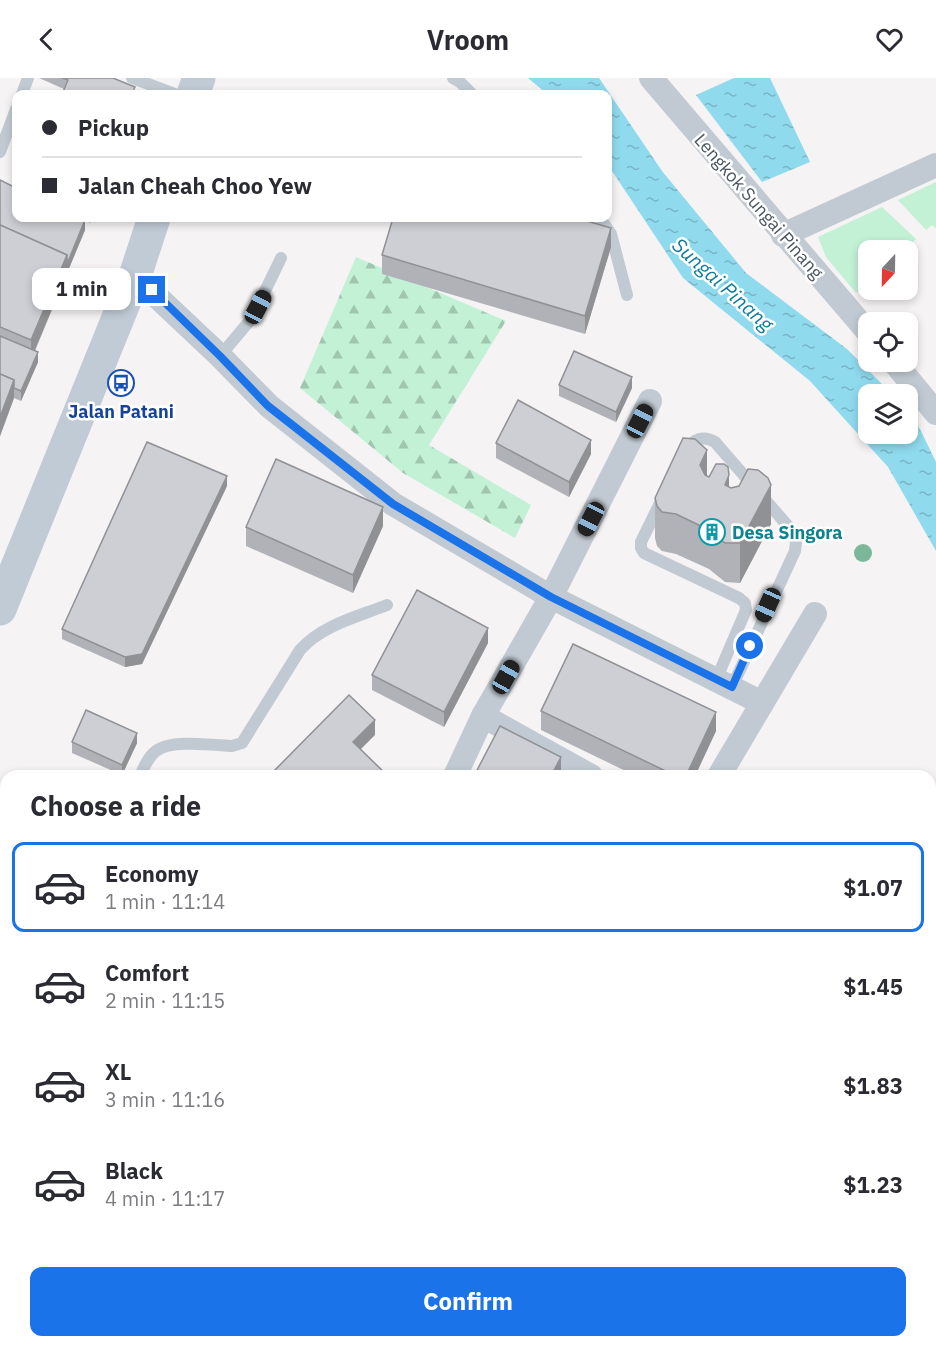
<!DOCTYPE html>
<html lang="en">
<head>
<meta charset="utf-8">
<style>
  :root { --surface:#fff; --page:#f7f7f7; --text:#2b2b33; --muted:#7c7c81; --line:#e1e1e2; --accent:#1a73e8 }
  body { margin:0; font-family:"IBM Plex Sans",sans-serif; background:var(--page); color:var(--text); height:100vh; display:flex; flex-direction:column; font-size:22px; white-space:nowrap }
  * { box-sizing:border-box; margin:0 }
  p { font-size:20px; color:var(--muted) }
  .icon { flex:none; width:33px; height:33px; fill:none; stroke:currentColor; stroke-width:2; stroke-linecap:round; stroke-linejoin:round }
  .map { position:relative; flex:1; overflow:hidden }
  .side { position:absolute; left:0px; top:692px; width:936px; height:578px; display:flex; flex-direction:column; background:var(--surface); border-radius:18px 18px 0 0; box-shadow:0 3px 9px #0003 }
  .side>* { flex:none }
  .banner { position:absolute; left:12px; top:12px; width:600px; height:132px; border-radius:12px; box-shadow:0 3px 9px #0003; display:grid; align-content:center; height:132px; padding:0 30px; background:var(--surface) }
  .needle { width:39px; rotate:202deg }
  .fabs { position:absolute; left:858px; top:162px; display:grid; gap:12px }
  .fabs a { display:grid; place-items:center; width:60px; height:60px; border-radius:12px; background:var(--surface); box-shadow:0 3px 9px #0003; font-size:30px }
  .end { position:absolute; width:27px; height:27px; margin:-14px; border:8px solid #1a73e8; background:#fff; box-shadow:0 0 0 3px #fff }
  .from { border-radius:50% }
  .bubble { position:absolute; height:42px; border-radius:12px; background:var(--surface); box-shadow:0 3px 9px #0003; font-size:20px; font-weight:700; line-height:42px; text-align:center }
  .car { position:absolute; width:18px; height:36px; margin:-18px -9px; border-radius:8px; box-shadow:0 0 4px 2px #0007; background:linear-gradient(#222 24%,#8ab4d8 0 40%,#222 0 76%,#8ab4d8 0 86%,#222 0) }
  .banner b { display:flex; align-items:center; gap:21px; height:57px; font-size:22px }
  .banner b+b { border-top:2px solid var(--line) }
  .banner i { width:15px; height:15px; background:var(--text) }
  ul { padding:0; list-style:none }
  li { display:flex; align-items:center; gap:18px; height:90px; margin:0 12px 9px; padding:0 18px; border:3px solid transparent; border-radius:12px }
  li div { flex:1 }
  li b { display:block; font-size:22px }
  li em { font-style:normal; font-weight:700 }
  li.active { border-color:var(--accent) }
  li>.icon { width:54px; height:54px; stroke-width:1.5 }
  h2 { padding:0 30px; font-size:27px; line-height:72px }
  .primary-button { display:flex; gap:12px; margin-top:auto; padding:12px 30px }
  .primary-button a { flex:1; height:69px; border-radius:12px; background:var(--accent); color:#fff; font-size:24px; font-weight:700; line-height:69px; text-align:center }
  header { display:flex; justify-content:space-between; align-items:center; height:78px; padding:0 30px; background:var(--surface); font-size:27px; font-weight:700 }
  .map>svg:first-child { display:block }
</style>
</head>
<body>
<header><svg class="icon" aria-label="back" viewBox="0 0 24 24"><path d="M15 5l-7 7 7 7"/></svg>Vroom<svg class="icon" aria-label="heart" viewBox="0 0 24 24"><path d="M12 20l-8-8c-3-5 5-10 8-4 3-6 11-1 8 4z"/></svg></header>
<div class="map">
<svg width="936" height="1268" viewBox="0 0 936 1268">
  <defs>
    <pattern id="forest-firs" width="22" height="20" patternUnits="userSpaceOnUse" patternTransform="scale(1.5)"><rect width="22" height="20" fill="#c3f1d5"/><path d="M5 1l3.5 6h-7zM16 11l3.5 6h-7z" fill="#a0c6b0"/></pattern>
    <pattern id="water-ripples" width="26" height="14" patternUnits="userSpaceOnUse" patternTransform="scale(1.5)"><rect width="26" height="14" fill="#90daee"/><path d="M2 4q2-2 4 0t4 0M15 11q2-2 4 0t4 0" fill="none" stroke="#78b4c4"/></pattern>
  </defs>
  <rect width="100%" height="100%" fill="#f5f3f3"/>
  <!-- green -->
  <g fill="#c3f1d5">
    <polygon points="936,104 936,150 932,147 926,152 898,122"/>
    <polygon points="882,129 916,161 903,172 868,172 868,203 856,215 826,179 818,159"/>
  </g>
  <!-- forest -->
  <polygon fill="url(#forest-firs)" points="356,179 506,243 429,367 531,427 515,460 403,395 300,310"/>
  <!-- water -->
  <g fill="url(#water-ripples)">
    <polygon points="528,0 599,0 662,93 746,195 847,271 892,316 868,316 868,356 908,356 908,332 914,339 936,384 936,473 888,389 810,303 683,200 608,87 608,16 547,16"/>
    <polygon points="734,0 770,0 810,84 762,104 696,17"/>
  </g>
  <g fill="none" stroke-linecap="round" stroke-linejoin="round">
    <!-- service -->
    <g stroke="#c1cad2" stroke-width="12">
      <polyline points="132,0 175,16"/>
      <polyline points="453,0 460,4 472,16"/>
      <polyline points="22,16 28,0"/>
      <polyline points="0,74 16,31"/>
      <polyline points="600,140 611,156 627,217"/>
      <polyline points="220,278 252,240 281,180"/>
      <path d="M686 372C693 361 703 357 715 364L794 455 796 464 795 473 732 609"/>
      <polyline points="661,423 641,464 641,470 644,475 739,520 745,525 746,532 716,602"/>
      <path d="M140 698C144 689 148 679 156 673 171 661 213 667 232 668L242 665 300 572C322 547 357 539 387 527"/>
      <polyline points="0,909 6,911"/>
      <polyline points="0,1164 6,1166"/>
      <polyline points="0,1222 6,1224"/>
      <polyline points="224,1263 234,1268"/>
      <polyline points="46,1268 48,1263"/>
      <polyline points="325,1268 328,1263"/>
    </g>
    <!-- minor -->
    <g stroke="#c1cad2" stroke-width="24">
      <polyline points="651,0 868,254"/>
      <polyline points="783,157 936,87"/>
      <polyline points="135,198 220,278 269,328 393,426 551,519 762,625"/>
      <polyline points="894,284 936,335"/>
      <polyline points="483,638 591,698"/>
      <polyline points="455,698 483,638 551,519 650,323"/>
      <polyline points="719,698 815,536"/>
      <polyline points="930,826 936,815"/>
      <polyline points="930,1180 936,1168"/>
      <polyline points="605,1263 615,1268"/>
      <polyline points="151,1268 153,1263"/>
      <polyline points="699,1268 701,1263"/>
      <polyline points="886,1268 889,1263"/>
    </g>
    <!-- secondary -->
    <g stroke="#c1cbd6" stroke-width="33">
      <polyline points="193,16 199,0"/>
      <polyline points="0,531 135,198 154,140"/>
    </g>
  </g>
  <!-- trees -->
  <circle fill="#7bb799" cx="863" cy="475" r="9"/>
  <!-- wall -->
  <g fill="#b0b2b7">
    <polygon points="39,0 113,0 135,16 63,16 64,11"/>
    <polygon points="0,102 16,140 93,140 90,145 85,142 85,152 35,273 38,284 21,323 14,320 0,358"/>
    <polygon points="611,169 585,256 382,196 382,177"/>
    <polygon points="559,307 632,310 616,344 559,318"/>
    <polygon points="496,365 591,376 569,419 496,380"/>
    <polygon points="707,398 729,409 771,446 740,505 725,504 709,491 676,476 662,473 657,468 655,460 655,420"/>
    <polygon points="227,408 142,586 125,589 62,561 62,551"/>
    <polygon points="383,448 353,515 246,468 246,449"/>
    <polygon points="488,565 444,649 372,612 372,597"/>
    <polygon points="541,633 716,653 695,698 636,698 541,652"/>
    <polygon points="72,664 137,665 122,697 72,675"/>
    <polygon points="0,797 6,800 6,868 0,865"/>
    <polygon points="0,919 6,921 6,1122 0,1119"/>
    <polygon points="257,1263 269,1263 266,1268"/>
    <polygon points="278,1263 314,1263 312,1268 280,1268 278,1267"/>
  </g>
  <!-- shaded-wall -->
  <g fill="#909195">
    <polygon points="85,142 85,152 31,281 31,262 67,177"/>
    <polygon points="611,150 611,169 585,256 585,238"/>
    <polygon points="38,274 38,284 21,323 21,313"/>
    <polygon points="632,299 632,310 616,344 616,334"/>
    <polygon points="14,302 14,320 0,358 0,339"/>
    <polygon points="591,362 591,376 569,419 569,404"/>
    <polygon points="707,372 707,412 700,387"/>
    <polygon points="729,397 729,436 725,407"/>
    <polygon points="227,398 227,408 142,586 125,589 125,579"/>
    <polygon points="771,407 771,446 740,505 740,465"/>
    <polygon points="383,429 383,448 353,515 353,497"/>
    <polygon points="488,550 488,565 444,649 444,634"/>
    <polygon points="716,634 716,653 695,698 686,698"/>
    <polygon points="375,642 375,657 353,679 353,664"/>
    <polygon points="137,655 137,665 122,697 122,687"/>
    <polygon points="561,679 561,698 551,698"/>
    <polygon points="6,1001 6,1020 3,1027 3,1008"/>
    <polygon points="305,1263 314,1263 312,1268 305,1268"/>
    <polygon points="397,1263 405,1263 403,1268 395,1268"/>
  </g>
  <!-- building -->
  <g fill="#cdcfd5" stroke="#909195" stroke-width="1.5">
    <polygon points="62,0 113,0 135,9 132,16 69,16 63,14 68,2"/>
    <polygon points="0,102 16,110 16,140 79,140 85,142 67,186 67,177 0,147"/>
    <polygon points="393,140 577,140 611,150 585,238 382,177"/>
    <polygon points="0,147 67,177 31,262 0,249"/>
    <polygon points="0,258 38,274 21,313 14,310 14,302 0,296"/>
    <polygon points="574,273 632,299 616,334 559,307"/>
    <polygon points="0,296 14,302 0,339"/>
    <polygon points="518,322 591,362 569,404 496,365"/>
    <polygon points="683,360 695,361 707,372 700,387 705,397 709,399 716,386 724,386 728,389 729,397 725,407 731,410 739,408 748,391 758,392 768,400 771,407 740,465 725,465 709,452 676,436 662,434 657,428 655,420"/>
    <polygon points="147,364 227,398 142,576 125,579 62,551"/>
    <polygon points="276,381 383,429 353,497 246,449"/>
    <polygon points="417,512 488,550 444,634 372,597"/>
    <polygon points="573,566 716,634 686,698 676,698 541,633"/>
    <polygon points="349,617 375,642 353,664 388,698 273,698 271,696"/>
    <polygon points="86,632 137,655 122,687 72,664"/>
    <polygon points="500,648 561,679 551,698 474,698"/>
    <polygon points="0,797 6,800 6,842 0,840"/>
    <polygon points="0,919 6,921 6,1001 3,1008 0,1006"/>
    <polygon points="0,1014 6,1017 6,1096 0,1093"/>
    <polygon points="175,1263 217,1263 225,1268 172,1268"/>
    <polygon points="345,1263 397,1263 395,1268 343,1268"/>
  </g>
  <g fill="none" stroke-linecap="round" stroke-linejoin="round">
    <!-- route -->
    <polyline stroke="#1a73e8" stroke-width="8" points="152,212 220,278 268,328 393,426 551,519 732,609 750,568"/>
  </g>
  <!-- icons -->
  <defs>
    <symbol id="bus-ring" viewBox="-11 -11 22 22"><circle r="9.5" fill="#fff" stroke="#1a4fb4" stroke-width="1.5"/><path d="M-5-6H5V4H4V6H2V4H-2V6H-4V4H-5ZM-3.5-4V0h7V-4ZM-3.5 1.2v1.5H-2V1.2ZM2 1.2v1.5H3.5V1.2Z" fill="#1a4fb4"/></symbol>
    <symbol id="building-ring" viewBox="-11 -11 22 22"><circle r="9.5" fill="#fff" stroke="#0f9aa8" stroke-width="1.5"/><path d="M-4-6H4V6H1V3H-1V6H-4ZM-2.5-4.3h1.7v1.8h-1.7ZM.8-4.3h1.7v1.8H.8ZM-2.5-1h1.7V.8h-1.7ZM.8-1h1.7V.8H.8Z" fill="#0f9aa8"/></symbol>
  </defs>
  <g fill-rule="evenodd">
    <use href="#bus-ring" x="106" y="290" width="30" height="30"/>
    <use href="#building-ring" x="697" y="439" width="30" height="30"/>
  </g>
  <g text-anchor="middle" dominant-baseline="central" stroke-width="5" stroke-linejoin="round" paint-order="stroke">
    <!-- street labels -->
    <g font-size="18" fill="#4a5661" stroke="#fff">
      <text transform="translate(759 128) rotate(49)">Lengkok Sungai Pinang</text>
    </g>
    <!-- transit labels -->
    <g font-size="18" font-weight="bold" fill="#164399" stroke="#fff">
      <text x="121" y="333">Jalan Patani</text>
    </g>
    <!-- culture labels -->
    <g font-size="18" font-weight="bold" fill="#0d838f" stroke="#fff" text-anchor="start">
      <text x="732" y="454">Desa Singora</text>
    </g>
    <!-- water labels -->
    <g font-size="20" font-style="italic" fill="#0c7c9b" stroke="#fff">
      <text transform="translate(723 206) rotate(42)">Sungai Pinang</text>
    </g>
  </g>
</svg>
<div class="fabs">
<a><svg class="needle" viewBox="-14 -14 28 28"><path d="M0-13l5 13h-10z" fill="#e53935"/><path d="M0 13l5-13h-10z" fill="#7c7c81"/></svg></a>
<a><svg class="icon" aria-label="locate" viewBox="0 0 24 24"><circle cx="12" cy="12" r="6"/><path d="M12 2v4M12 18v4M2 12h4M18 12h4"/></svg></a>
<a><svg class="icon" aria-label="layers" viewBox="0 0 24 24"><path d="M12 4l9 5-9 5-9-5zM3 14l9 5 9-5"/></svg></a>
</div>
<i class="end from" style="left:750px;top:568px"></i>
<i class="end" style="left:152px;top:212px"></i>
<div class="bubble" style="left:32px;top:190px;width:99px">1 min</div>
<i class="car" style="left:258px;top:229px;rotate:28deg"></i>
<i class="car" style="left:640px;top:343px;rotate:27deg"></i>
<i class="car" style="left:591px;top:441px;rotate:207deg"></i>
<i class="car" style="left:768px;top:527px;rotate:204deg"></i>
<i class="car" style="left:506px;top:599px;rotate:29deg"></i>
<div class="banner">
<b><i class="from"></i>Pickup</b>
<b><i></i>Jalan Cheah Choo Yew</b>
</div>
<section class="side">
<h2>Choose a ride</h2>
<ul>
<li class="active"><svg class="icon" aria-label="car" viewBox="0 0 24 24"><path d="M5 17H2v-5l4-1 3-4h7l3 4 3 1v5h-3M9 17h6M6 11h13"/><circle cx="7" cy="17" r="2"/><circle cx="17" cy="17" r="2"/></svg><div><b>Economy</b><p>1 min · 11:14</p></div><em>$1.07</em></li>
<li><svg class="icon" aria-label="car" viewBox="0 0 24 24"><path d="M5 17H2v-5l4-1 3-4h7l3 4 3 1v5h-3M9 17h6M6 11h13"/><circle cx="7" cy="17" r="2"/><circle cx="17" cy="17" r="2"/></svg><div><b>Comfort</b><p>2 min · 11:15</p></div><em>$1.45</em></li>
<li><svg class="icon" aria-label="car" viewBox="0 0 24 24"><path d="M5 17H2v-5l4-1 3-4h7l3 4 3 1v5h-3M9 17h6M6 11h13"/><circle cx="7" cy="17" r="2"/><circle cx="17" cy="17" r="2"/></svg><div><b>XL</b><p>3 min · 11:16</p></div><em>$1.83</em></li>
<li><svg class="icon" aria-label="car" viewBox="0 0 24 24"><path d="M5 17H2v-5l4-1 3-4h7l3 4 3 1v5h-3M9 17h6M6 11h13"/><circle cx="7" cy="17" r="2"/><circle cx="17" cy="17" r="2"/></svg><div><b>Black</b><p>4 min · 11:17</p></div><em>$1.23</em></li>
</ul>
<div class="primary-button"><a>Confirm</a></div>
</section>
</div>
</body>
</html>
